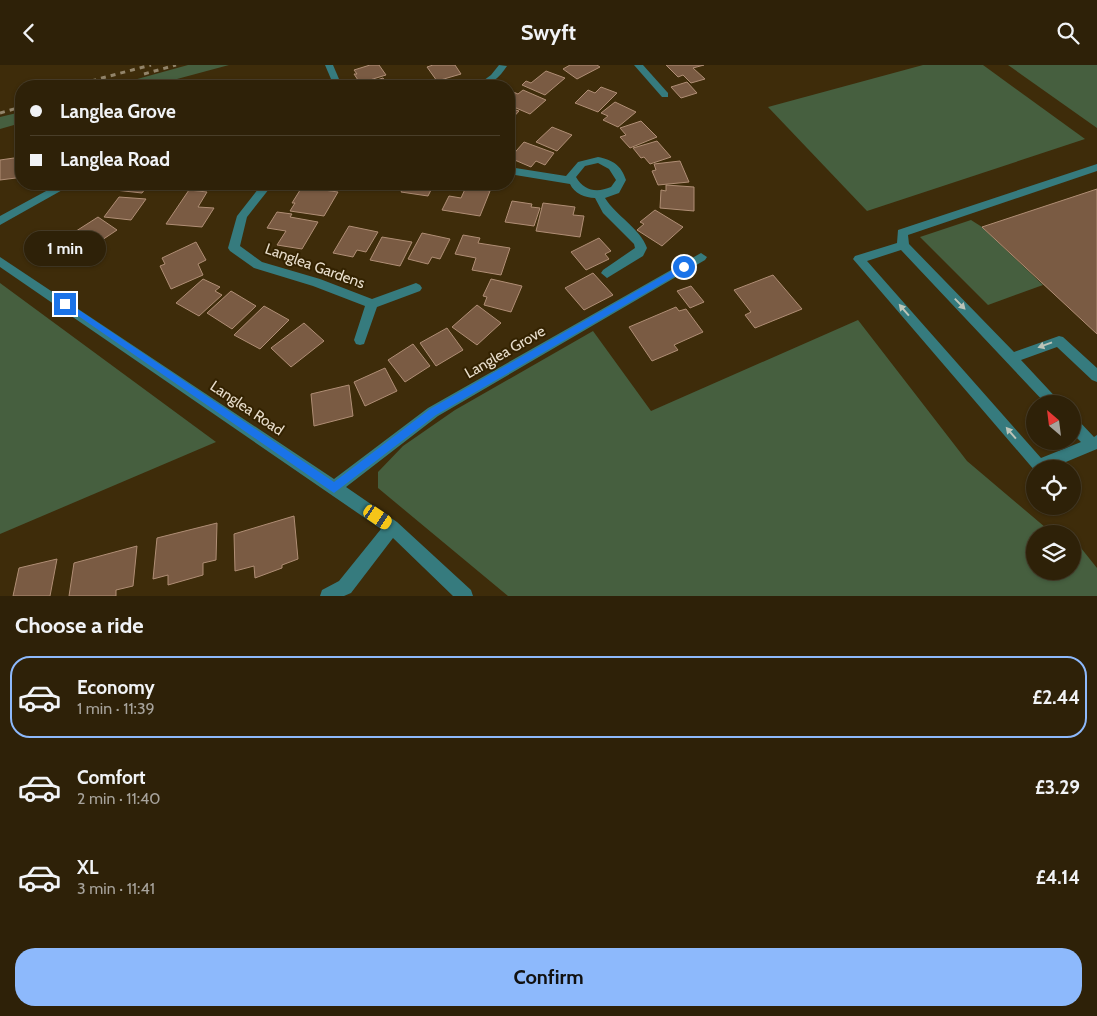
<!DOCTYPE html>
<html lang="en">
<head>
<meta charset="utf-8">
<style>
  :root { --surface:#2e2108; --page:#362912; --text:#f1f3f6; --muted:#a7a39c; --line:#493e29; --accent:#8db9fc }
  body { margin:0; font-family:Cabin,sans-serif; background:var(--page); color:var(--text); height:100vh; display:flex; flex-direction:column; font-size:19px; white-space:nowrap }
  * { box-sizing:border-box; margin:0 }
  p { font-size:16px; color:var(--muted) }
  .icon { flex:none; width:28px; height:28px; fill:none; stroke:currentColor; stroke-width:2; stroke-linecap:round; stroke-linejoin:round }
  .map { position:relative; height:531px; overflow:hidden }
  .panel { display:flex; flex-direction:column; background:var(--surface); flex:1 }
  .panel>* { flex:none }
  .banner { position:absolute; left:15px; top:15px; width:500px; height:110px; border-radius:20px; box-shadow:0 1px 4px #0004,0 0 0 1px var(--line); display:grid; align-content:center; height:110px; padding:0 15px; background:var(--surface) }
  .needle { width:32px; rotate:332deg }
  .buttons { position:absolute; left:1026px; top:330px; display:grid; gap:10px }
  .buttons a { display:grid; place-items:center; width:55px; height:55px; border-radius:50%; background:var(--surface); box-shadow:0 1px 4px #0004,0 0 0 1px var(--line); font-size:25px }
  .end { position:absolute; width:22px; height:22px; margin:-11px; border:6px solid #1a73e8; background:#fff; box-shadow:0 0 0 2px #fff }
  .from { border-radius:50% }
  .bubble { position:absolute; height:35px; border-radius:18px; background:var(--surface); box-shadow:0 1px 4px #0004,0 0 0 1px var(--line); font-size:16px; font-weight:700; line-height:35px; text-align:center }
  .car { position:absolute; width:15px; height:30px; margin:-15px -8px; border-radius:6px; box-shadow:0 0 4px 1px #0007; background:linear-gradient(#f5c518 24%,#345 0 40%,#f5c518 0 76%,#345 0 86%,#f5c518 0) }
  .banner b { display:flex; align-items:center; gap:18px; height:48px; font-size:19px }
  .banner b+b { border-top:1px solid var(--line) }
  .banner i { width:12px; height:12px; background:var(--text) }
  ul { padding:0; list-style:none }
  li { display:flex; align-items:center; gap:15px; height:82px; margin:0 10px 8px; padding:0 5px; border:2px solid transparent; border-radius:20px }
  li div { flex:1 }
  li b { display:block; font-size:19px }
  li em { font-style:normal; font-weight:700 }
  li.current { border-color:var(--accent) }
  li>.icon { width:45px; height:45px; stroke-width:1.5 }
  h2 { padding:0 15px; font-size:22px; line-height:60px }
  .action { display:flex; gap:10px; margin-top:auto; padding:10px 15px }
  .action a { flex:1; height:58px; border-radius:20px; background:var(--accent); color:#111; font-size:20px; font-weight:700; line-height:58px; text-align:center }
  header { display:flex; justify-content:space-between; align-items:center; height:65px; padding:0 15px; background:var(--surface); font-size:22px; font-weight:700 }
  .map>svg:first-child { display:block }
</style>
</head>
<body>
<header><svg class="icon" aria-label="back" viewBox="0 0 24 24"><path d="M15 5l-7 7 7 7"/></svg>Swyft<svg class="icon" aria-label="search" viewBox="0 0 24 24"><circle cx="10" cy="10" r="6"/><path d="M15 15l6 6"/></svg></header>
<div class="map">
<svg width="1097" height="531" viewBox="0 0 1097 531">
  <rect width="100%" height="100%" fill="#3e2c0a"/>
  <!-- green -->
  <g fill="#465f3f">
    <polygon points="188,0 229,0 151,21 112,21"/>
    <polygon points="923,0 983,0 1085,74 867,146 768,42"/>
    <polygon points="1008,0 1097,0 1097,63"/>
    <polygon points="21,47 21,58 0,64 0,52"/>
    <polygon points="971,155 982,162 1043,220 988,240 920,172"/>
    <polygon points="0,218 216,377 0,469"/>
    <polygon points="858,255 967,396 1052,468 1066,464 1069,469 1035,469 1035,506 1072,506 1073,473 1097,503 1097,531 508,531 378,423 378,407 403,381 455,345 593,266 651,346"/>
  </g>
  <!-- building -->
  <g fill="#7a5b43" stroke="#b08e75">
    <polygon points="370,0 379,0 386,10 360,18 354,9 357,9 354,5"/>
    <polygon points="433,0 455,0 461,9 437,16 427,2"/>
    <polygon points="570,0 597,0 600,2 577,14 563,4"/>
    <polygon points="666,0 704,0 693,3 705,14 691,18 683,10 678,12"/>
    <polygon points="546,6 565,13 545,30 522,20 526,16 531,18"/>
    <polygon points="383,13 389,21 362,20"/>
    <polygon points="309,15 311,21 284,21"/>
    <polygon points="687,17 697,28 681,33 671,22"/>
    <polygon points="601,22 617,28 598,47 575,38 588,25 595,28"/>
    <polygon points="523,25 546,35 530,49 509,40 509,29 511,26 518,29"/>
    <polygon points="615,37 636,47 618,62 603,55 608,51 601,48"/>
    <polygon points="509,43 519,46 509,57"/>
    <polygon points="641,56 657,72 630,83 620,72 626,70 620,63"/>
    <polygon points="552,62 572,70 557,86 536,77"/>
    <polygon points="657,76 671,92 650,99 644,92 641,93 633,83"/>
    <polygon points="524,77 554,88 545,100 536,96 531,102 510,93"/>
    <polygon points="21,92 21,99 16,113 0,115 0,95"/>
    <polygon points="680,96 689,117 658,120 652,106 656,105 654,99"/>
    <polygon points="120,119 149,119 142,128 115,125"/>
    <polygon points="202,119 232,119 228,125 199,123"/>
    <polygon points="308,119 335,119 331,126 306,122"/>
    <polygon points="405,119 434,119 428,131 401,127"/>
    <polygon points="666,120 694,122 694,146 660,143 661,125 666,126"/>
    <polygon points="302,122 338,127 324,151 290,146 295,138 292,138"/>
    <polygon points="466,122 490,126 480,151 442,145 449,131 461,133"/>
    <polygon points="1097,124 1097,269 982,162"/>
    <polygon points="189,125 207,127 198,142 214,143 202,162 166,159"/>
    <polygon points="119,132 146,134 131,155 104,152"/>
    <polygon points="512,136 532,139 531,142 540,143 534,161 505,157"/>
    <polygon points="543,138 575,142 573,150 584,151 580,172 536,166"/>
    <polygon points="655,145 683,162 662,181 637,165 644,159 640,157"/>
    <polygon points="277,147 292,149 290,152 318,157 302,184 277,180 286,166 267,163"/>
    <polygon points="98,152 117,165 78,191 59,177"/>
    <polygon points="349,161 378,167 366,187 357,185 353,192 333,188"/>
    <polygon points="422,168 450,174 440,194 432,192 428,199 408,194"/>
    <polygon points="463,170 480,173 478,178 510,183 501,210 472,205 476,193 455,189"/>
    <polygon points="382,172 412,177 400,201 370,195"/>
    <polygon points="599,173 611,186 605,189 609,194 586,205 571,187"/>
    <polygon points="196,177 206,195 198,199 203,210 171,224 160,201 165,199 162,193"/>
    <polygon points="593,208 613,230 584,245 565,223"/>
    <polygon points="773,210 802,244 755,263 745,250 751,247 734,225"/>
    <polygon points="203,214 220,222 215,226 222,230 199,251 176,238"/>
    <polygon points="491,214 522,221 511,247 484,240 487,232 483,231"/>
    <polygon points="691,221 704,237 690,243 677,226"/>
    <polygon points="231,226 256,241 232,264 207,248"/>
    <polygon points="477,240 501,258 477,280 452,262"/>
    <polygon points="264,241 289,255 260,284 234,270"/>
    <polygon points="676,242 679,246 686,244 703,267 674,280 678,285 652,296 629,262"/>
    <polygon points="304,258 324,276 291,302 271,283"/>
    <polygon points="447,263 463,285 436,301 420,278"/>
    <polygon points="413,279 430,301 405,317 388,295"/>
    <polygon points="385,303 397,326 365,341 354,317"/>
    <polygon points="349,320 353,351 314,361 311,329"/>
    <polygon points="294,451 298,494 282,500 282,503 255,513 254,501 235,506 234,469"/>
    <polygon points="217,458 216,495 203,498 203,510 168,520 168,510 153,514 157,473"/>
    <polygon points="137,481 133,521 116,525 116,531 69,531 74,498"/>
    <polygon points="57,494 50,531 13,531 19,503"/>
  </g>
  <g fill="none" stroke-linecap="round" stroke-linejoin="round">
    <!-- minor -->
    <g fill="#367b7e" fill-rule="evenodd">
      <polygon points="325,0 333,0 342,21 334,21"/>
      <path d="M499 0 507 1C499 13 491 21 476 21L491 10Z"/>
      <polygon points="634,0 643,0 668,28 668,32 662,32"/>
      <path d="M598 92C613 95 621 100 626 115L619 128 605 133C616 151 640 163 647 183L643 191 607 213 601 208 603 205 635 183 634 179 603 148 595 133C585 133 574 128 570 119L509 109V102L566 111 578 97ZM598 98 609 104 616 115 611 122C597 128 584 126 576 112L585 101Z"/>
      <polygon points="1097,99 1097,106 908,170 909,179 1014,287 1059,271 1063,272 1097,303 1097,317 1092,315 1057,282 1021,295 1062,339 1046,339 901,185 867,196 1041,393 1081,377 1072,368 1072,352 1077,354 1094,372 1097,370 1097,384 1049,404 1035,404 1035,406 853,194 855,191 897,178 898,165"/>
      <polygon points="59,119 73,119 0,160 0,151"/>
      <polygon points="262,119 273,119 247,152 240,181 262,197 320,214 372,234 416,218 420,220 422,223 420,226 377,242 364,279 360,280 356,279 354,275 365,241 313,221 254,203 230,186 228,183 237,151"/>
      <polygon points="701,188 707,192 705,195 438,351 346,422 397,457 471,525 473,531 453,531 393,473 351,528 344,531 320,531 322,525 339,516 381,464 0,202 0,192 334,414 428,343"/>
    </g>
    <!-- rail -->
    <g stroke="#92846a" stroke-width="3" stroke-dasharray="5 5" stroke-linecap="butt">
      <polyline points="144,9 176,0"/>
      <polyline points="72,21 151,0"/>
      <polyline points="0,48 21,42"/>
    </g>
  </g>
  <!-- one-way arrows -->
  <defs><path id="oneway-solid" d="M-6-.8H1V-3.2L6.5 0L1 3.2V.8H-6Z" transform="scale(1.25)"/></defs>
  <g fill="#bcc4b8">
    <use href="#oneway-solid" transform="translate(960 239) rotate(46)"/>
    <use href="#oneway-solid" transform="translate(904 245) rotate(-131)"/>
    <use href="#oneway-solid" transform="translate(1045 280) rotate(160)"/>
    <use href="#oneway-solid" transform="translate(1011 368) rotate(-131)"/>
  </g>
  <!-- route -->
  <polygon fill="#1a73e8" points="684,199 687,200 687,204 436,350 334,428 61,239 62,237 67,237 334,417 430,344"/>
  <g text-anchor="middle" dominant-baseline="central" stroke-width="4" stroke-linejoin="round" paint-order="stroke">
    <!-- street labels -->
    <g font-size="15" fill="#e8ddcb" stroke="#332201">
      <text transform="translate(315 201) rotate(20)">Langlea Gardens</text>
      <text transform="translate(505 287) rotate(-30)">Langlea Grove</text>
      <text transform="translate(247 343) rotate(34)">Langlea Road</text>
    </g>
  </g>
</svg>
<div class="buttons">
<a><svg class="needle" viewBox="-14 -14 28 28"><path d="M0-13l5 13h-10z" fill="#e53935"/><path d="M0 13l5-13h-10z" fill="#a7a39c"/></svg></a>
<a><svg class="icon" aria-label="locate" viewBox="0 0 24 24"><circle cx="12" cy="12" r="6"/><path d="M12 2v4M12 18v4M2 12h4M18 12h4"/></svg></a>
<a><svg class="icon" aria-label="layers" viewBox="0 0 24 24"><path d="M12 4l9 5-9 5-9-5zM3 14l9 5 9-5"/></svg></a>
</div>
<i class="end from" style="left:684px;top:202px"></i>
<i class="end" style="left:65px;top:239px"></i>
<div class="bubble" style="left:24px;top:166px;width:82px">1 min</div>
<i class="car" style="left:378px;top:452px;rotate:124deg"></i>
<div class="banner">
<b><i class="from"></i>Langlea Grove</b>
<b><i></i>Langlea Road</b>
</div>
</div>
<section class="panel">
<h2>Choose a ride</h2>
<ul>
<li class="current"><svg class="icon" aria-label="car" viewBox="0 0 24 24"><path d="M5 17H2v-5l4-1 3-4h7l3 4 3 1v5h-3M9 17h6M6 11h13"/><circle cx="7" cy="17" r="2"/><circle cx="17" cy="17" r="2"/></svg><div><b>Economy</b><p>1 min · 11:39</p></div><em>£2.44</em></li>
<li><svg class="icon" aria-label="car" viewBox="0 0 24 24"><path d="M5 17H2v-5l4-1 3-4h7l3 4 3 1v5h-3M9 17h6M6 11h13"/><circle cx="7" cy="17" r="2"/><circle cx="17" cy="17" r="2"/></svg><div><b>Comfort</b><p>2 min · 11:40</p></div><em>£3.29</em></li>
<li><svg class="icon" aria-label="car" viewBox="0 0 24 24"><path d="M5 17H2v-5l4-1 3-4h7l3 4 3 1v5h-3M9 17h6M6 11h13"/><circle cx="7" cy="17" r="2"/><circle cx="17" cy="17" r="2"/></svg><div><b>XL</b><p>3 min · 11:41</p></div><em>£4.14</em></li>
</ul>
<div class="action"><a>Confirm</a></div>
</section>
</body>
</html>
